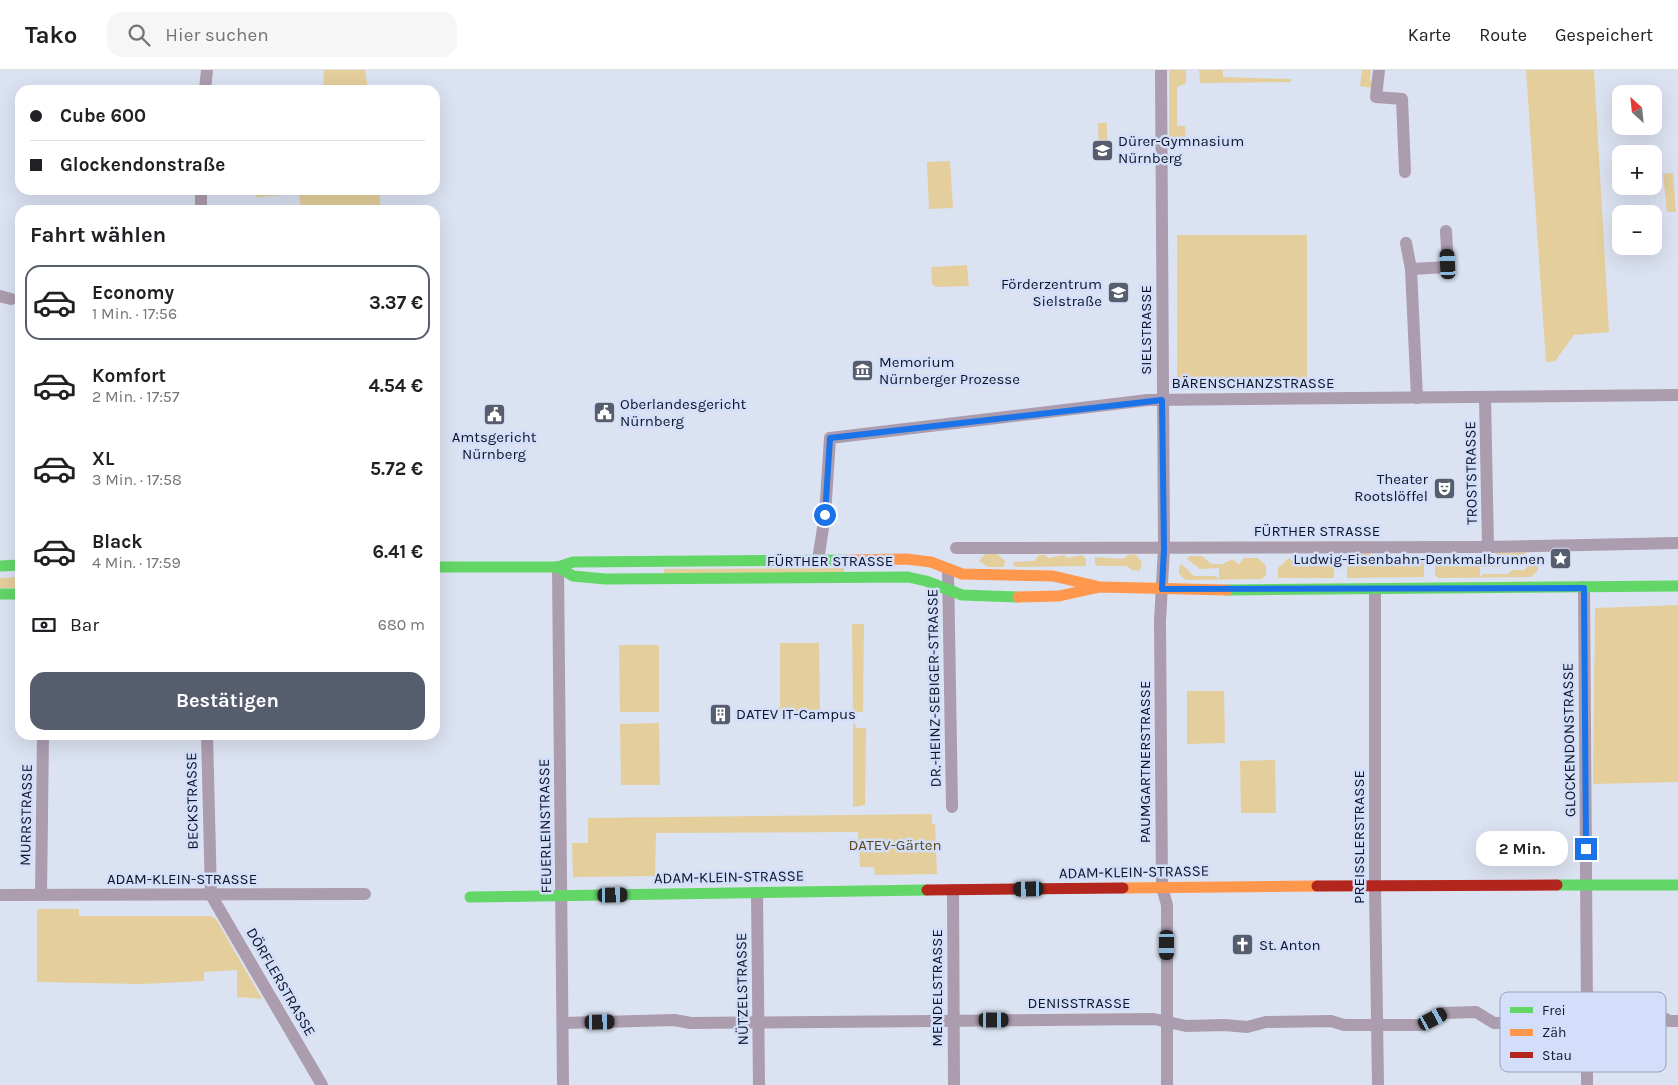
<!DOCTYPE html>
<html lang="de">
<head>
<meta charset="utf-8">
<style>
  :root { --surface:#fff; --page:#f6f6f6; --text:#202124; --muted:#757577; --line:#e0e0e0; --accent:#565d6c }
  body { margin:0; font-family:Karla,sans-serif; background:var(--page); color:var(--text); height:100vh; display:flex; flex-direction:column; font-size:19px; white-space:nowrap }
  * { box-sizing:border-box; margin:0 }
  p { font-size:16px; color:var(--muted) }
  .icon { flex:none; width:28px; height:28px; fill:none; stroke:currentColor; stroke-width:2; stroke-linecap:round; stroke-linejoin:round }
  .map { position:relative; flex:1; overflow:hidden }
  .details { position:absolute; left:15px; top:135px; width:425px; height:535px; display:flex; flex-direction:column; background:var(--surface); border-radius:15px; box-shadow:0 5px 20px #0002 }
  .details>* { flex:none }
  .hud { position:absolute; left:15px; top:15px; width:425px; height:110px; border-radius:15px; box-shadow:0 5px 20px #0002; display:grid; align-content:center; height:110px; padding:0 15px; background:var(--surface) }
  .needle { width:32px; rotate:333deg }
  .tools { position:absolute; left:1612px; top:15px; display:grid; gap:10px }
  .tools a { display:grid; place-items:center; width:50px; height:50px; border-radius:10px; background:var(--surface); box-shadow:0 5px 20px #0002; font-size:25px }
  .end { position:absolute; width:22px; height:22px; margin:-11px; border:6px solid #1a73e8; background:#fff; box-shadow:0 0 0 2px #fff }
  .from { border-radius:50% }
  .bubble { position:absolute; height:35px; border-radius:15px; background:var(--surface); box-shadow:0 5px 20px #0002; font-size:16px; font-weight:700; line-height:35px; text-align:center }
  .car { position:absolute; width:15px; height:30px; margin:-15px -8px; border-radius:6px; box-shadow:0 0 4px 1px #0007; background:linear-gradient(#222 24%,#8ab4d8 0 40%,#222 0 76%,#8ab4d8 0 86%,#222 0) }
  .hud b { display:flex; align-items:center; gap:18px; height:48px; font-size:19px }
  .hud b+b { border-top:1px solid var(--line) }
  .hud i { width:12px; height:12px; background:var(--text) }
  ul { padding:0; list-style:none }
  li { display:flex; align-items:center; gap:15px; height:75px; margin:0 10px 8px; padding:0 5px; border:2px solid transparent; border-radius:15px }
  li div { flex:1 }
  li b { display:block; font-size:19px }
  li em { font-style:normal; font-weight:700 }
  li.on { border-color:var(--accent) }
  li>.icon { width:45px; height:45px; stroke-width:1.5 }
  h2 { padding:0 15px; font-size:22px; line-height:60px }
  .pay { display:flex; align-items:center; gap:12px; height:55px; padding:0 15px; font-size:19px }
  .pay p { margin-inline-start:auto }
  .primary-button { display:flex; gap:10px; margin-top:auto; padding:10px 15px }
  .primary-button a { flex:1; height:58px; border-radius:15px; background:var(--accent); color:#fff; font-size:20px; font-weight:700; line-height:58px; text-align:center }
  header { display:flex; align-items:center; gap:30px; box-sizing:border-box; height:70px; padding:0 25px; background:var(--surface); border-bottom:1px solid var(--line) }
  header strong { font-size:24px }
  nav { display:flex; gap:28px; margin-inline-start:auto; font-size:18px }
  .search { width:350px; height:45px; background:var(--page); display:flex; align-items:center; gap:12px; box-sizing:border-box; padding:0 18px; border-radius:15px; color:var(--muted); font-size:19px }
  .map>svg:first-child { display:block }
</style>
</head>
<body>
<header>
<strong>Tako</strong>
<div class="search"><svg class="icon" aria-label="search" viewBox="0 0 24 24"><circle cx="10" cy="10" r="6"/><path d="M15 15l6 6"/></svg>Hier suchen</div>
<nav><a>Karte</a><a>Route</a><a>Gespeichert</a></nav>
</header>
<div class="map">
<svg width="1678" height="1015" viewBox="0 0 1678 1015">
  <rect width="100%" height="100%" fill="#dbe2f1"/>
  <!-- green -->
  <g fill="#e4cf9c">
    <polygon points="324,0 365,0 368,20 323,20"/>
    <polygon points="1169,0 1186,0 1186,13 1177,17 1177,56 1185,56 1186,73 1183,76 1169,77"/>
    <polygon points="1199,0 1223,0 1223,7 1291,9 1291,12 1200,13"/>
    <polygon points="1362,0 1371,0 1370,10 1373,14 1372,18 1360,16"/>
    <polygon points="1526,0 1594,0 1609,262 1574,265 1555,291 1546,292"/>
    <polygon points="1098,53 1107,53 1107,80 1099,80"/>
    <polygon points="950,91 953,138 929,139 927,92"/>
    <polygon points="1673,103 1676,142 1667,142 1663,104"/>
    <polygon points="256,120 379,120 381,140 301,140 299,124 256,127"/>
    <rect x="1177" y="165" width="130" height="150"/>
    <polygon points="967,195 969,216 936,217 932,214 931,197"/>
    <polygon points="1357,481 1368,481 1373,486 1388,485 1395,493 1408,493 1416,485 1424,494 1424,507 1347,508 1347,490"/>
    <polygon points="1527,482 1518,492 1505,492 1495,483"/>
    <polygon points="986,483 996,483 1005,491 1004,497 988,497 979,491"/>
    <polygon points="1135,484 1142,492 1140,501 1132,500 1126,496 1098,496 1095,494 1095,487 1123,489 1128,485"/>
    <polygon points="1039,485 1045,485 1048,488 1064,485 1067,488 1082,485 1086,489 1086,496 1015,497 1013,494 1013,492 1034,491"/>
    <polygon points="1190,486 1202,486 1211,494 1223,494 1232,489 1239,494 1244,488 1258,488 1266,496 1266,505 1262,509 1186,510 1179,504 1179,496 1182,494 1194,506 1215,506 1219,509 1219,498 1200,499 1187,489"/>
    <polygon points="1435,487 1457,487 1460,490 1494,490 1501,497 1480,497 1480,507 1483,504 1508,504 1512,500 1524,500 1529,495 1538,495 1538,500 1531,507 1438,508 1435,505"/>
    <polygon points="1289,488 1297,495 1304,495 1307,491 1312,491 1317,495 1324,495 1327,490 1334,491 1339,499 1334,499 1334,508 1278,508 1278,498"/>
    <polygon points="844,498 844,503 664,504 664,499"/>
    <polygon points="20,507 20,518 0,518 0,508"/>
    <polygon points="1678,535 1678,712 1593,714 1595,538"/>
    <polygon points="852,554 864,554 863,642 856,642 856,646 853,647"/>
    <polygon points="780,573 819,573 820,641 780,641"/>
    <polygon points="619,575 659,575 659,642 620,642"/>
    <polygon points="1187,621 1224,621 1225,673 1187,674"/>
    <polygon points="659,653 660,715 621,715 620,654"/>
    <polygon points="855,653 856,658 866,658 865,735 853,737 853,654"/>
    <polygon points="1275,690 1276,743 1241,743 1240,691"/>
    <polygon points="932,744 932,754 935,754 937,804 875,805 874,797 860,797 858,762 656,763 655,806 573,807 572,773 588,773 588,748"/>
    <polygon points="37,839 79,839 79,846 210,846 216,849 262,929 237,927 237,900 204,902 204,911 142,914 37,912"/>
  </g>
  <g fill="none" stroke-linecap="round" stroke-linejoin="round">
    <!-- street -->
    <g stroke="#ab9cae" stroke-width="12">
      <polyline points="1161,0 1164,478 1160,551 1162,817 1167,835 1167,1015"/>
      <polyline points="1379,0 1376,27 1402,29 1405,102"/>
      <polyline points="205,20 207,0"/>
      <polyline points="201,140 201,120"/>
      <polyline points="1406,173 1411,199"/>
      <polyline points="0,226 11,229"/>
      <polyline points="1485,327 1488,477"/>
      <polyline points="1417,328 1411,199 1448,197 1446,161"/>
      <polyline points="956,478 1488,477 1678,473"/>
      <polyline points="818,490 825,445 830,368 1148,330 1678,325"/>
      <polyline points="558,497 563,1015"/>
      <polyline points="948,499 952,737"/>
      <polyline points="1584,517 1587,943 1653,942 1669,951 1678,951"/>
      <polyline points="1375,519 1375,817 1378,1015"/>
      <polyline points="207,665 211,825 322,1015"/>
      <polyline points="953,820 954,1015"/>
      <polyline points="757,823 759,1015"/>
      <polyline points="0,825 365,824"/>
      <polyline points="41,825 43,665"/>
      <polyline points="564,953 674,950 691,953 1154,949 1186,956 1225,955 1247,957 1266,952 1331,951 1344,955 1421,955 1444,943 1476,942 1494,953 1587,952 1587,1015"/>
    </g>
    <!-- fast -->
    <g stroke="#63d668" stroke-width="11">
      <polyline points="0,496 20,495"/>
      <polyline points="435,497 558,497 573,492 846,490"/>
      <polyline points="558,497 573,506 605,509 908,507 926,511 962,525 1018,527"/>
      <polyline points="1227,520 1678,516"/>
      <polyline points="0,524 20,524"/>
      <polyline points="1557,815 1678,815"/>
      <polyline points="470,827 927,820"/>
    </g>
    <!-- slow -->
    <g stroke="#ff974d" stroke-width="11">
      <polyline points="846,490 906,489 931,492 962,504 1053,506 1096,516"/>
      <polyline points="1018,527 1059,526 1100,517 1227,520"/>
      <polyline points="1123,818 1317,816"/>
    </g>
    <!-- jam -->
    <g stroke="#b3261e" stroke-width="11">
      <polyline points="1317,816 1557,815"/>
      <polyline points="927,820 1123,818"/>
    </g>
  </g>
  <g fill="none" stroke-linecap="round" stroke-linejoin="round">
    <!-- route -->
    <polyline stroke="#1a73e8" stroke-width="6" points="825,445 830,368 1162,330 1164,478 1162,519 1584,518 1586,779"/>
  </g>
  <!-- icons -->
  <defs>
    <symbol id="school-square" viewBox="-11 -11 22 22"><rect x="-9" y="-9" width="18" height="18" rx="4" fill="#565d6c" stroke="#d2defa"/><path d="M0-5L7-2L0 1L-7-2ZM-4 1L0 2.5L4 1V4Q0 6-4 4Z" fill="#fff"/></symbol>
    <symbol id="museum-square" viewBox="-11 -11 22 22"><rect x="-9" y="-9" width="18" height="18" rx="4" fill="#565d6c" stroke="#d2defa"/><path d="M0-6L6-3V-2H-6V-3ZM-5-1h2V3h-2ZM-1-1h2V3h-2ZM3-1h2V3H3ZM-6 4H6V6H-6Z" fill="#fff"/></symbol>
    <symbol id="civic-square" viewBox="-11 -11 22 22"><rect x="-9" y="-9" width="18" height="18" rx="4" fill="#565d6c" stroke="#d2defa"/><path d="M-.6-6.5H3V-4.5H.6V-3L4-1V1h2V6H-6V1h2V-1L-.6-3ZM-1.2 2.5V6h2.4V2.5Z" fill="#fff"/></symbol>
    <symbol id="theatre-square" viewBox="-11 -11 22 22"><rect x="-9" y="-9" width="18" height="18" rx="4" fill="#565d6c" stroke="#d2defa"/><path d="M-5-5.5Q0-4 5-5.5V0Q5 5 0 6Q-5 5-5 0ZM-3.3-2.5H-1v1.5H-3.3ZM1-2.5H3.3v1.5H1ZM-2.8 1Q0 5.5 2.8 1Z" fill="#fff"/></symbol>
    <symbol id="sight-square" viewBox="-11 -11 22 22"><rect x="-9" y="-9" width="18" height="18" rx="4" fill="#565d6c" stroke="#d2defa"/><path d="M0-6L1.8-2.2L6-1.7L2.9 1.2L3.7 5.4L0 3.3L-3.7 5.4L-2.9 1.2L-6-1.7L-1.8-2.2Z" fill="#fff"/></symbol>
    <symbol id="building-square" viewBox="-11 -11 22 22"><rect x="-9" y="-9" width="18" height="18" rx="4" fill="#565d6c" stroke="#d2defa"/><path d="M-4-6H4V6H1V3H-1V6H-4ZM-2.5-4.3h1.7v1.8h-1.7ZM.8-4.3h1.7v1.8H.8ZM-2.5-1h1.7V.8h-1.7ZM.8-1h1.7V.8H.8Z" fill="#fff"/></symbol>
    <symbol id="church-square" viewBox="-11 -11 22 22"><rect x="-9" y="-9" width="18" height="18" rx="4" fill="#565d6c" stroke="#d2defa"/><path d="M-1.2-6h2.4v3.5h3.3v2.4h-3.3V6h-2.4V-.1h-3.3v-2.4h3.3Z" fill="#fff"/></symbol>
  </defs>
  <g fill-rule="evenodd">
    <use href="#school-square" x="1090" y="68" width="25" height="25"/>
    <use href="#school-square" x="1106" y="210" width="25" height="25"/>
    <use href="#museum-square" x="850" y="288" width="25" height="25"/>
    <use href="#civic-square" x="592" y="330" width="25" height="25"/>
    <use href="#civic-square" x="482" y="332" width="25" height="25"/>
    <use href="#theatre-square" x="1432" y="406" width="25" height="25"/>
    <use href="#sight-square" x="1548" y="476" width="25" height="25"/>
    <use href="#building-square" x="708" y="632" width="25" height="25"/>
    <use href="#church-square" x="1230" y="862" width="25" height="25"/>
  </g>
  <g text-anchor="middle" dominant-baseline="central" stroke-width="5" stroke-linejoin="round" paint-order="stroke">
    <!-- poi labels -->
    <g font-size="15" fill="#0e1525" stroke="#d2defa" text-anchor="start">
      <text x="1118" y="71">Dürer-Gymnasium<tspan x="1118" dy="17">Nürnberg</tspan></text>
      <text x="1102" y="214" text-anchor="end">Förderzentrum<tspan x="1102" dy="17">Sielstraße</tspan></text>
      <text x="879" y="292">Memorium<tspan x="879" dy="17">Nürnberger Prozesse</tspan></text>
      <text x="620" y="334">Oberlandesgericht<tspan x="620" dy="17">Nürnberg</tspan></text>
      <text x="494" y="367" text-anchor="middle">Amtsgericht<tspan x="494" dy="17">Nürnberg</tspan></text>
      <text x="1428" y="409" text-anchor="end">Theater<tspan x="1428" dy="17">Rootslöffel</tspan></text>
      <text x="1545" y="489" text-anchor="end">Ludwig-Eisenbahn-Denkmalbrunnen</text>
      <text x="736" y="644">DATEV IT-Campus</text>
      <text x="1259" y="875">St. Anton</text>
    </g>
    <!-- street labels -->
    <g font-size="15" fill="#0e1525" stroke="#d2defa">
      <text transform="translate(1146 260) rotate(-90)">SIELSTRASSE</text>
      <text x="1253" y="313">BÄRENSCHANZSTRASSE</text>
      <text transform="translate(1471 403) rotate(-91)">TROSTSTRASSE</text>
      <text x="1317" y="461">FÜRTHER STRASSE</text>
      <text x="830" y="491">FÜRTHER STRASSE</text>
      <text transform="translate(934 618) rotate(-91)">DR.-HEINZ-SEBIGER-STRASSE</text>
      <text transform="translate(1569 670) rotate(-91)">GLOCKENDONSTRASSE</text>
      <text transform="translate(1145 692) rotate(-90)">PAUMGARTNERSTRASSE</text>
      <text transform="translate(192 731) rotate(-91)">BECKSTRASSE</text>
      <text transform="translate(26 745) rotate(-89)">MURRSTRASSE</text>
      <text transform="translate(545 756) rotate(-91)">FEUERLEINSTRASSE</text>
      <text transform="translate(1359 767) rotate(-90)">PREISSLERSTRASSE</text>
      <text transform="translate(1134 802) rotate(-1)">ADAM-KLEIN-STRASSE</text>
      <text transform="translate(729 807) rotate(-1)">ADAM-KLEIN-STRASSE</text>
      <text x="182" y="809">ADAM-KLEIN-STRASSE</text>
      <text transform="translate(281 912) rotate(60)">DÖRFLERSTRASSE</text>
      <text transform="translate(937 918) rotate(-90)">MENDELSTRASSE</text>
      <text transform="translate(742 919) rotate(-91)">NÜTZELSTRASSE</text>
      <text x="1079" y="933">DENISSTRASSE</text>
    </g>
    <!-- park labels -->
    <g font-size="15" fill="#5c4814" stroke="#d2defa">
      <text x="895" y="775">DATEV-Gärten</text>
    </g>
  </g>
  <!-- legend -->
  <rect x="1500" y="922" width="166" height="80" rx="8" fill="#d2defa" stroke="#97a2ba" stroke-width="1"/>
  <rect x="1510" y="937" width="23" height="6" fill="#63d668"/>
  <rect x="1510" y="959" width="23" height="7" fill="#ff974d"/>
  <rect x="1510" y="982" width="23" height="6" fill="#b3261e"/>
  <g font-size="14" fill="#0e1525">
    <text x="1542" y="945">Frei</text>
    <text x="1542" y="967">Zäh</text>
    <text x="1542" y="990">Stau</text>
  </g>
</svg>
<div class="tools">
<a><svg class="needle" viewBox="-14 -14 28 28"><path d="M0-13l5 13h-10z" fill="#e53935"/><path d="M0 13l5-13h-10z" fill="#757577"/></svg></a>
<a>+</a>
<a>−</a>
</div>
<i class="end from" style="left:825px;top:445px"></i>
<i class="end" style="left:1586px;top:779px"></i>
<div class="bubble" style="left:1476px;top:761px;width:92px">2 Min.</div>
<i class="car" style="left:1448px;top:194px;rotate:357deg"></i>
<i class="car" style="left:1029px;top:819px;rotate:269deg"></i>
<i class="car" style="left:613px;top:825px;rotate:89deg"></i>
<i class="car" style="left:1167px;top:875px;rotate:180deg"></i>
<i class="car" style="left:1433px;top:949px;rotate:62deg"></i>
<i class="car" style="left:994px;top:950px;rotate:90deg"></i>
<i class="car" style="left:600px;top:952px;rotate:89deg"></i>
<div class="hud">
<b><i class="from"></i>Cube 600</b>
<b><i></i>Glockendonstraße</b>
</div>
<section class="details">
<h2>Fahrt wählen</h2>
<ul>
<li class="on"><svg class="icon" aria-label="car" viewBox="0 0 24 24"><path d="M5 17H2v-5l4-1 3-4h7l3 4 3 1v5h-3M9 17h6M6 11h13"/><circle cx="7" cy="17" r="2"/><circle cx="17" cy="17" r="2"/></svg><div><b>Economy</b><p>1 Min. · 17:56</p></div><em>3.37 €</em></li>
<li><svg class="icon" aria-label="car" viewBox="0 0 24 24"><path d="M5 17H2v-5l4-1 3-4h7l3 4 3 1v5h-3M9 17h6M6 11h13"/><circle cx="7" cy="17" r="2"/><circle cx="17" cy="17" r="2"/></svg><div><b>Komfort</b><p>2 Min. · 17:57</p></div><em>4.54 €</em></li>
<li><svg class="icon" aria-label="car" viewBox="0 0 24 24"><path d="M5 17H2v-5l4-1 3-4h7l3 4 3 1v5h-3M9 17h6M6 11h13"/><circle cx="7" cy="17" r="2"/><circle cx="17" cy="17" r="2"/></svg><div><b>XL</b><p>3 Min. · 17:58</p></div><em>5.72 €</em></li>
<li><svg class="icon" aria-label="car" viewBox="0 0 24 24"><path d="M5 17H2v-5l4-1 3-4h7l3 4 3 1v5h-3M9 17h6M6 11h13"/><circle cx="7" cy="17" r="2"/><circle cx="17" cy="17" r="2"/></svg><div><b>Black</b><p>4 Min. · 17:59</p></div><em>6.41 €</em></li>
</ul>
<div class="pay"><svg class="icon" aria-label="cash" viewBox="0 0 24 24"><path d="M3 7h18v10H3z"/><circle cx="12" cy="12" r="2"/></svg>Bar<p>680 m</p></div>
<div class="primary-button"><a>Bestätigen</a></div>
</section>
</div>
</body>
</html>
